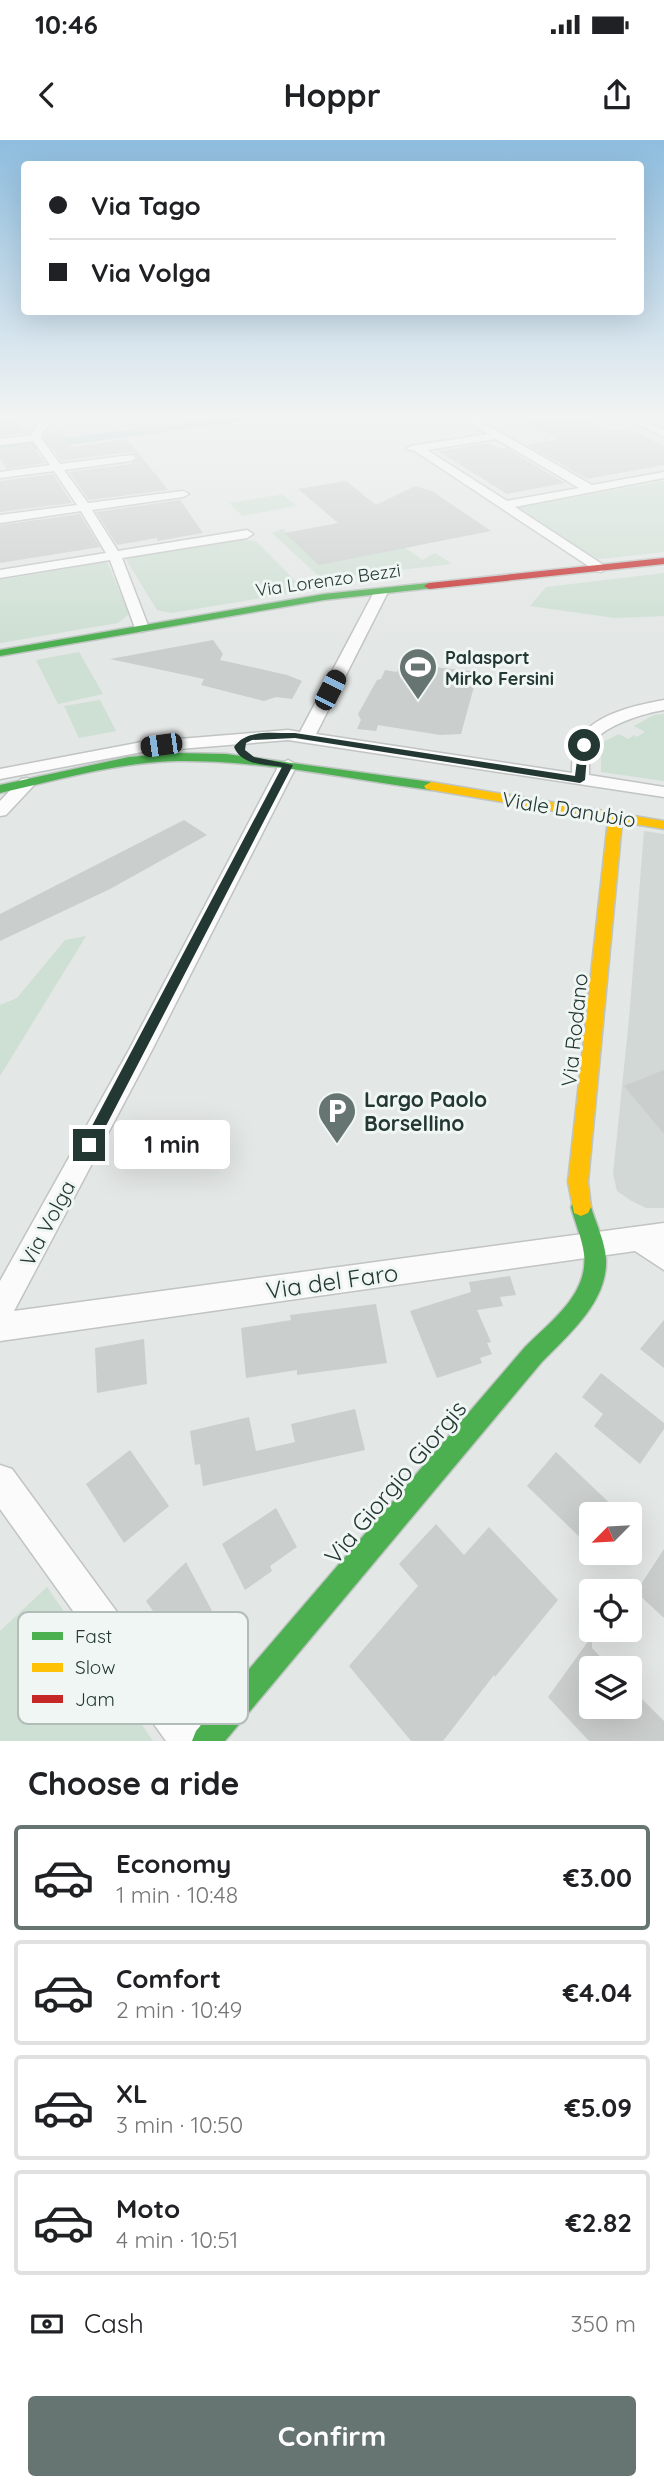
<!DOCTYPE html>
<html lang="en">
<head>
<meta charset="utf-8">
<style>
  :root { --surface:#fff; --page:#f2f2f2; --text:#202124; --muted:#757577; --line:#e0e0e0; --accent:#667571 }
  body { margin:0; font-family:Quicksand,sans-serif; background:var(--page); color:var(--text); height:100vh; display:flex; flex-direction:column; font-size:26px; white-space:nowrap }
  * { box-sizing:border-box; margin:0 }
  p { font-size:23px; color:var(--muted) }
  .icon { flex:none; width:38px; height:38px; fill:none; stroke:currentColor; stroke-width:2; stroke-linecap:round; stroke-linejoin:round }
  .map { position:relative; height:1601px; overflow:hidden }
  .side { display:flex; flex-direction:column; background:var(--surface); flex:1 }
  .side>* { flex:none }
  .guide { position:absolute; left:21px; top:21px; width:623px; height:154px; border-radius:7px; box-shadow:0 7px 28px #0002; display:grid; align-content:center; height:154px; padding:0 28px; background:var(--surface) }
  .needle { width:46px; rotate:246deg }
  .controls { position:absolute; left:579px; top:1362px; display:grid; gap:14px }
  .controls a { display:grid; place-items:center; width:63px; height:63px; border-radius:7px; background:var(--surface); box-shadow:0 7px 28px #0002; font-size:35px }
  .end { position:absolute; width:32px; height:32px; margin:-16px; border:9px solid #233833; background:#fff; box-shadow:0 0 0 4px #fff }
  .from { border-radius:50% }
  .bubble { position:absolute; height:49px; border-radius:7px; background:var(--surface); box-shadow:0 7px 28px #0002; font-size:23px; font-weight:800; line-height:49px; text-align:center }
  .car { position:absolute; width:21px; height:42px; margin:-21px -10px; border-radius:9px; box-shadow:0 0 5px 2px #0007; background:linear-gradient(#222 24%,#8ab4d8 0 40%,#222 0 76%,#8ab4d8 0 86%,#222 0) }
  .guide b { display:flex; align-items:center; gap:24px; height:66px; font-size:26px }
  .guide b+b { border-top:2px solid var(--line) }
  .guide i { width:18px; height:18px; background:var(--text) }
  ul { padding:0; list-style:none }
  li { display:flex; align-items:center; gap:21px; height:105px; margin:0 14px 10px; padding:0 14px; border:4px solid var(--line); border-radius:7px }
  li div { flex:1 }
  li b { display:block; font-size:26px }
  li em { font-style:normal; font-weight:800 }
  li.current { border-color:var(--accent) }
  li>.icon { width:63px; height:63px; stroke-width:1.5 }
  h2 { padding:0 28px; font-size:32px; line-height:84px }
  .pay { display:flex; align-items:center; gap:18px; height:77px; padding:0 28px; font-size:26px }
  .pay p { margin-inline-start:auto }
  .button { display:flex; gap:14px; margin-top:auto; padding:14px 28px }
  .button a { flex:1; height:80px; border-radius:7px; background:var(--accent); color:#fff; font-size:28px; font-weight:800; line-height:80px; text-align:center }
  .status { display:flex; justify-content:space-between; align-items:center; height:49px; padding:0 35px; background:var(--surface); direction:ltr }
  .status svg { height:19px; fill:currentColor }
  header { display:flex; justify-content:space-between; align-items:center; height:91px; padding:0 28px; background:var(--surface); font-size:32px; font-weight:800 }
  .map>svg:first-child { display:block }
</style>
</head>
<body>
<div class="status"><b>10:46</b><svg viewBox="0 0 49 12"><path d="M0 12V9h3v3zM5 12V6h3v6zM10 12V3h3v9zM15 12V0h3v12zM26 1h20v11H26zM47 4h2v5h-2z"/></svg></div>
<header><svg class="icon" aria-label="back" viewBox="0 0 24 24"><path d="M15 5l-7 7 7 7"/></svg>Hoppr<svg class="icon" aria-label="share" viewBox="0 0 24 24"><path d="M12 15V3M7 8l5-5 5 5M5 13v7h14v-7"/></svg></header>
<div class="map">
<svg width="664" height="1601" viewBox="0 0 664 1601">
  <rect width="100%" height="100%" fill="#e3e7e5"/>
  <!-- built -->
  <polygon fill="#d1d8d5" points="644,691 664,694 664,1068 646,1068 630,1060 617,1051 613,1034 629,879"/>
  <!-- green -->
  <g fill="#cedfd3">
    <polygon points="60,277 137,277 149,285 66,296 60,291 43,291"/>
    <polygon points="664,341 664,412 598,419 515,368"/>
    <polygon points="282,354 296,366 242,376 229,363"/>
    <polygon points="283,389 320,423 404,407 422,420 435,413 452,424 322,439 272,393"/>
    <polygon points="235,400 256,401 305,451 171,473 157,470 125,418"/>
    <polygon points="107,422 129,474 118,483 0,503 0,440"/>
    <polygon points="664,433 664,476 615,478 530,466 546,447"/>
    <polygon points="79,512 103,554 58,564 36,520"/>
    <polygon points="100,560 116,591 79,598 64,566"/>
    <polygon points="664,574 664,641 601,632 601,603 619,594 628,599 634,595 637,597 645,592 634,586 654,575"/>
    <polygon points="86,796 0,936 0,865 17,858 65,800"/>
    <polygon points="47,1447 153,1601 0,1601 0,1491"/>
  </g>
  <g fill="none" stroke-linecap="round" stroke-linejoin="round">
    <!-- stream -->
    <polyline stroke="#a8cad1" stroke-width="3.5" points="652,277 664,282"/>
    <!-- canal -->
    <polygon fill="#a8cad1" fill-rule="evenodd" points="228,277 260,277 254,280 0,314 0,306"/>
  </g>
  <!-- building -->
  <g fill="#cacecd">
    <polygon points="0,277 5,277 29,293 0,296"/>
    <polygon points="517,277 576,277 605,292 627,288 664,306 664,325 587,339 527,305 559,299"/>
    <polygon points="60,291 72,307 127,299 168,350 89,360 69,332 131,324 138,317 131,312 61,321 44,297 45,293"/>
    <polygon points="489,303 500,309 506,308 565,343 507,354 438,311"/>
    <polygon points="32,304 45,323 6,329 0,318 0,308"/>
    <polygon points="53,334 72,363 0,372 0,341"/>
    <polygon points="346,341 376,365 415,346 432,351 491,391 319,425 285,393 338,383 298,349"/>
    <polygon points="180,360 203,393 157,401 157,398 117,405 96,372"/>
    <polygon points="80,374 100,407 0,423 0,385"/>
    <polygon points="213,500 223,514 220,520 287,535 302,541 292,559 276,557 264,561 201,545 204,539 110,519"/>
    <polygon points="400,523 478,532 461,594 440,595 378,585 376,591 357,589 361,580 358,574 377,540 381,539 385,530 397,532"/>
    <polygon points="184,680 207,695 110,749 0,801 0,774"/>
    <polygon points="664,930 664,994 624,946"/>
    <polygon points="510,1136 516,1155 500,1157 503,1166 477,1170 491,1202 487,1203 492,1214 480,1218 482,1223 437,1238 410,1171 471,1152 469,1142"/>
    <polygon points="376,1164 387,1223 297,1235 297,1230 246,1238 241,1188 291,1180 290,1175"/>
    <polygon points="664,1180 664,1228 640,1209"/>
    <polygon points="144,1199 147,1244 97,1253 95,1208"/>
    <polygon points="601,1233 664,1283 664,1289 640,1324 594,1286 603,1274 582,1257"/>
    <polygon points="355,1269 365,1310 203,1346 200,1324 195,1325 190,1291 249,1277 256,1311 295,1302 291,1284"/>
    <polygon points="130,1310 169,1366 124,1403 86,1344"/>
    <polygon points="556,1312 621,1374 592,1374 592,1409 527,1346"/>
    <polygon points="276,1368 297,1407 270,1426 272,1431 245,1450 222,1404"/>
    <polygon points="436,1384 464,1415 489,1387 558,1460 495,1537 494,1535 443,1601 411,1601 349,1526 418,1446 399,1424"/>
    <polygon points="664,1409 664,1478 636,1452"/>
    <polygon points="186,1422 221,1488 188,1522 146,1461"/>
    <polygon points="592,1496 592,1508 611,1528 592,1528 592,1566 630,1566 630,1547 664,1581 664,1601 589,1601 548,1557"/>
  </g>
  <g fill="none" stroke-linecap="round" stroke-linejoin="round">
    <defs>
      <g id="street">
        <polygon points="48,277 59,277 43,291 41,298 60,324 131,315 136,318 131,321 64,330 88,363 183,351 189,354 183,357 92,370 118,411 247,390 253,394 247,398 122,418 149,488 142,492 135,488 110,420 0,438 0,430 106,413 81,371 0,383 0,375 77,365 54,331 0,338 0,332 50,325 33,301 0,305 0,299 32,295 34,288"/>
        <path d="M461 277H473L592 345 664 332V338L515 367 608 428 601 432 596 431 415 311 406 309 411 306 488 294ZM496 299 579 348 507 361 427 310Z"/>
        <polygon points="623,277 636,277 664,290 664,297"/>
        <path d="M381 448 388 452 316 594 572 633C572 624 572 613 576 605 588 575 636 565 664 560V570C645 573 604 585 594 602 588 611 589 625 589 635L664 647V657L288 600 142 612 0 639V629L142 602 288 590 300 592 374 452Z"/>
        <polygon points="288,620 297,625 151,912 14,1171 664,1083 664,1130 635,1111 0,1201 0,1141 129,910 279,625"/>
        <polygon points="27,638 36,643 6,675 0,676 0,661 21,639"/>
        <polygon points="0,1325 12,1329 202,1588 208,1601 166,1601 0,1369"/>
      </g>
      <g id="fast">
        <polygon points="429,443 434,446 433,448 324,460 0,516 0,510 324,454"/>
        <path d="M176 613 226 614 431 642 438 646 431 650C349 639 261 620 178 621 118 622 58 640 0 653V645L129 617Z"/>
        <path d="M581 1058 588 1061 591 1067C596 1084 605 1101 606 1119 608 1162 568 1195 541 1223L225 1601H192L196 1591 525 1207C550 1182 589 1154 584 1114 582 1098 575 1083 571 1067L574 1061Z"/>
      </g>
      <polygon id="slow" points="431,642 664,681 664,689 622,682 588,1042 591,1067 588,1073 581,1076 574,1073 568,1042 608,680 426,649 424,646"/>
      <polygon id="jam" points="664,418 664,424 429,449 424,446 429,443"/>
    </defs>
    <!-- street casing -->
    <use href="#street" stroke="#c0c4c2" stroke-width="3"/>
    <!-- fast casing -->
    <use href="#fast" stroke="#bfc5c2" stroke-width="3"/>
    <!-- slow casing -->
    <use href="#slow" stroke="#bfc5c2" stroke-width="3"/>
    <!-- jam casing -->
    <use href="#jam" stroke="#bfc5c2" stroke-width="3"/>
    <!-- street -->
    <use href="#street" fill="#fbfbfb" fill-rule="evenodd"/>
    <!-- fast -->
    <use href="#fast" fill="#4caf50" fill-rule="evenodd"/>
    <!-- slow -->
    <use href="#slow" fill="#ffc107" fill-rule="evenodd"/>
    <!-- jam -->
    <use href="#jam" fill="#c62828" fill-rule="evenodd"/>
  </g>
  <!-- sky -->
  <linearGradient id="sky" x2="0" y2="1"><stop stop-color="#8ebddf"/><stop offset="0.55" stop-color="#f2f4f3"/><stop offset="1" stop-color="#f2f4f3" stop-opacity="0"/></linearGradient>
  <rect width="664" height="501" fill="url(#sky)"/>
  <!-- route -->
  <path fill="#233833" d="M295 593 575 636 579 605 584 602 588 605 585 640 580 643 295 598 252 600 246 603 245 610 254 617 293 625 94 1009H84V1001L282 627C265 624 242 626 234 607 247 588 275 594 295 593Z"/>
  <!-- icons -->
  <defs>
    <symbol id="stadium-pin" viewBox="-11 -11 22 30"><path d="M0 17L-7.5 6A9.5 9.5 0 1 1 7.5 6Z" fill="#667571" stroke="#f0f6f4"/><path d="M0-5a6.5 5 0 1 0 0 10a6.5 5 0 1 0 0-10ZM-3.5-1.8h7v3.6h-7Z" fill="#fff"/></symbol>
    <symbol id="parking-pin" viewBox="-11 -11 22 30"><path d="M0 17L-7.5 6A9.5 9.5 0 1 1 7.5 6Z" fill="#667571" stroke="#f0f6f4"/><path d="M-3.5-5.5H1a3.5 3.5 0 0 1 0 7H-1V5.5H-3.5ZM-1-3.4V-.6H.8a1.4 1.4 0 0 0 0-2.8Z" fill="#fff"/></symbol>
  </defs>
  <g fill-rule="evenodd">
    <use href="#stadium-pin" x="396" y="505" width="44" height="60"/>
    <use href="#parking-pin" x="315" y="949" width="44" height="60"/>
  </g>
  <g text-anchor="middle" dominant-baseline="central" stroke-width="6" stroke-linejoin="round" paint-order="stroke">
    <!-- far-street labels -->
    <g font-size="18" fill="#233833" stroke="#f0f6f4">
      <text transform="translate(328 440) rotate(-8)">Via Lorenzo Bezzi</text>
    </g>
    <!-- far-poi labels -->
    <g font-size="18" font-weight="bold" fill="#233833" stroke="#f0f6f4" text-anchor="start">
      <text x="445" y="517">Palasport<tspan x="445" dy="21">Mirko Fersini</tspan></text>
    </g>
    <!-- street labels -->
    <g font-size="21" fill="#233833" stroke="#f0f6f4">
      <text transform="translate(569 669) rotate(9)">Viale Danubio</text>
      <text transform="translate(574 890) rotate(-84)">Via Rodano</text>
      <text transform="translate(47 1083) rotate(-62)">Via Volga</text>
    </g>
    <!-- poi labels -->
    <g font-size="21" font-weight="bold" fill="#233833" stroke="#f0f6f4" text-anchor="start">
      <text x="364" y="959">Largo Paolo<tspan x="364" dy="24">Borsellino</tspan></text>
    </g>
    <!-- near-street labels -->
    <g font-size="24" fill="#233833" stroke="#f0f6f4">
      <text transform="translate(332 1141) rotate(-8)">Via del Faro</text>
      <text transform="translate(395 1342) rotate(-50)">Via Giorgio Giorgis</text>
    </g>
  </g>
  <!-- legend -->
  <rect x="18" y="1472" width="230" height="112" rx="10" fill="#f0f6f4" stroke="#b2bdba" stroke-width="2"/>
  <rect x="32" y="1492" width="31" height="8" fill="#4caf50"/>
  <rect x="32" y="1523" width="31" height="9" fill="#ffc107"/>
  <rect x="32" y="1555" width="31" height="8" fill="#c62828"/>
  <g font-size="19" fill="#233833">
    <text x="75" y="1503">Fast</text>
    <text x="75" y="1534">Slow</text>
    <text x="75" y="1566">Jam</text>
  </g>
</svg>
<div class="controls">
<a><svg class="needle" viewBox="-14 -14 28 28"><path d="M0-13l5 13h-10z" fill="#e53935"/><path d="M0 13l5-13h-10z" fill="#757577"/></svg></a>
<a><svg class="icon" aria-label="locate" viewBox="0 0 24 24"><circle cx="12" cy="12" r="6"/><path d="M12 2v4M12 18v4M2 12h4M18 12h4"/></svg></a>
<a><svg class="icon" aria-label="layers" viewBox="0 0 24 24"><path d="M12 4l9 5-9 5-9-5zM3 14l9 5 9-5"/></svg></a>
</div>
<i class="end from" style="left:584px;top:605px"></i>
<i class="end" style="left:89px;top:1005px"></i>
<div class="bubble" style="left:114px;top:980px;width:116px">1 min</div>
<i class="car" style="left:330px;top:550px;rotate:27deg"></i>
<i class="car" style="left:161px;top:605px;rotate:262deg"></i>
<div class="guide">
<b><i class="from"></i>Via Tago</b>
<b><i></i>Via Volga</b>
</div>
</div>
<section class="side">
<h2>Choose a ride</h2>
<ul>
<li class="current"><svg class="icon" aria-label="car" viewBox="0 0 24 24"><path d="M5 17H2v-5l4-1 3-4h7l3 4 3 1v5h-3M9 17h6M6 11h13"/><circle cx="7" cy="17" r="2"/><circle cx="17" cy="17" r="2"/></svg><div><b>Economy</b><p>1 min · 10:48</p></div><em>€3.00</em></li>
<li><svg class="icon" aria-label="car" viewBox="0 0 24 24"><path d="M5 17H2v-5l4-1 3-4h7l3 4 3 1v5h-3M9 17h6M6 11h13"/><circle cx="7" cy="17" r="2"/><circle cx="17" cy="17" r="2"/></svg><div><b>Comfort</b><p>2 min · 10:49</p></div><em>€4.04</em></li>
<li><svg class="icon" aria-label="car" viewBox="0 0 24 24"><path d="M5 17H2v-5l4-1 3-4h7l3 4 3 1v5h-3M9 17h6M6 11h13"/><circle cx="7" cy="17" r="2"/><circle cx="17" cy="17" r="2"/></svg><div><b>XL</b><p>3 min · 10:50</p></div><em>€5.09</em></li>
<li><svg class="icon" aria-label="car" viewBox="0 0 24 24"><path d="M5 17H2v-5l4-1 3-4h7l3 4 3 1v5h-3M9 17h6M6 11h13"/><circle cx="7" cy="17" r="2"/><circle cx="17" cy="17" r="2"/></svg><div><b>Moto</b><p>4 min · 10:51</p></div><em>€2.82</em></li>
</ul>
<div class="pay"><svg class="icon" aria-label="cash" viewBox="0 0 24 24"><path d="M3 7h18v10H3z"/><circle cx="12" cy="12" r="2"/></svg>Cash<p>350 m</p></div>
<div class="button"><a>Confirm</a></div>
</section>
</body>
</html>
